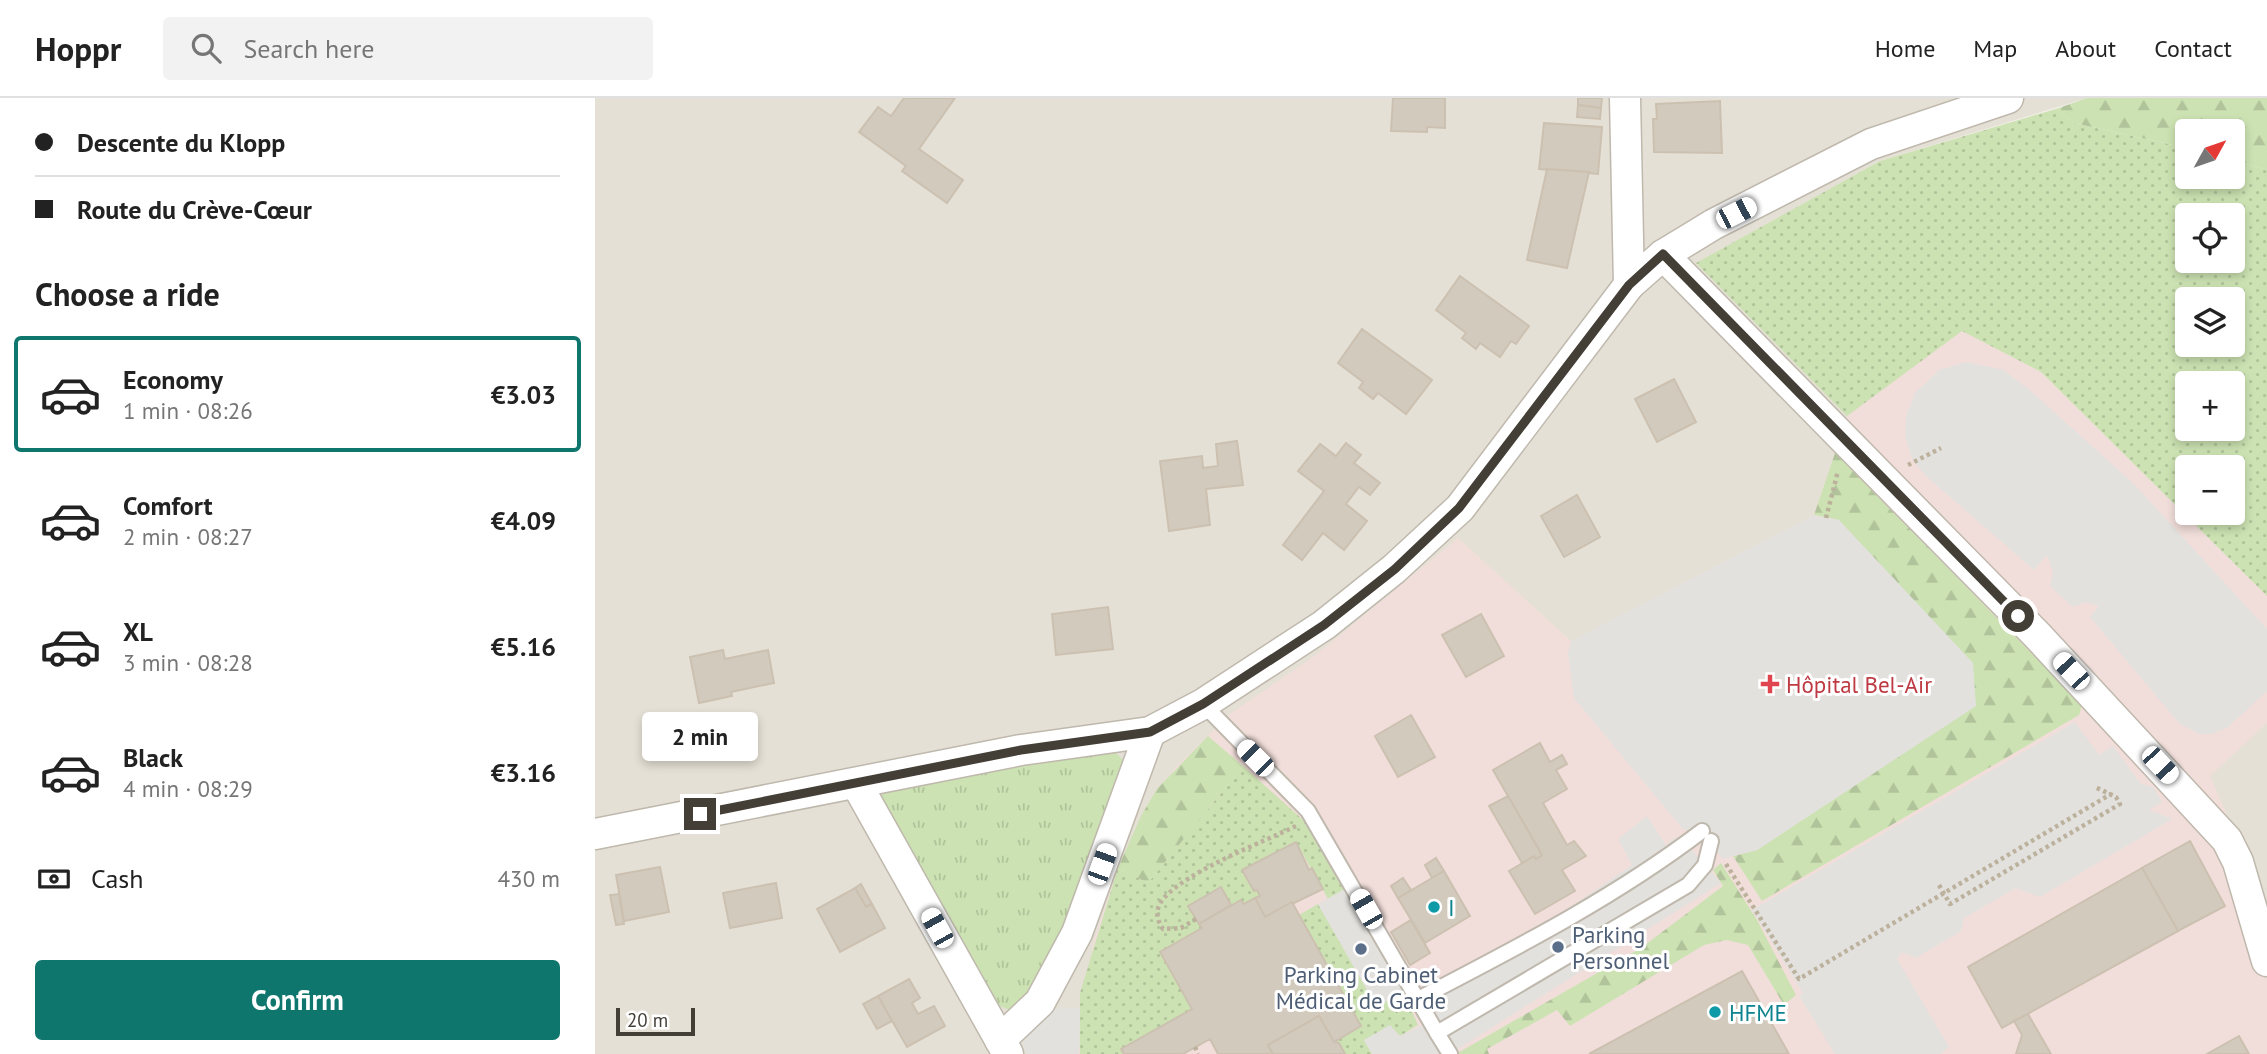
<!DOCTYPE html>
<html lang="en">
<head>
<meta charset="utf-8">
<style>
  :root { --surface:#fff; --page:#f2f2f2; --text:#222; --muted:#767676; --line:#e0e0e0; --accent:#0f766e }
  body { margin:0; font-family:"PT Sans",sans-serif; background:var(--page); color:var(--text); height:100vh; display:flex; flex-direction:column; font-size:26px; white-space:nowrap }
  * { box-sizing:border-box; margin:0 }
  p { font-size:23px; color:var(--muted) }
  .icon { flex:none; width:38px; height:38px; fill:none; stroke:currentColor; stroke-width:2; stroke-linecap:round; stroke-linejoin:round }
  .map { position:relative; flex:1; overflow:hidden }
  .side { display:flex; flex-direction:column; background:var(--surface); width:595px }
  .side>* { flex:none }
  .top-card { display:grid; align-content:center; height:154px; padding:0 35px; background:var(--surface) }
  .needle { width:46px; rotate:50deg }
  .fabs { position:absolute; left:1580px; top:21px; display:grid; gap:14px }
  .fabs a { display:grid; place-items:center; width:70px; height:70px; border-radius:7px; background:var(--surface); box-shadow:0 4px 10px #0003; font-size:35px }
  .scale { position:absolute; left:21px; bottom:18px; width:79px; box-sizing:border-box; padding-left:7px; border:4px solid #433e36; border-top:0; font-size:19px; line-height:24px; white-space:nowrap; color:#433e36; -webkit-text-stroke:5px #fff; paint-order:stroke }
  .end { position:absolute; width:32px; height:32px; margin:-16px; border:9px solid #433e36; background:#fff; box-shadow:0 0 0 4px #fff }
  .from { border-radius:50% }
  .bubble { position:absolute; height:49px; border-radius:7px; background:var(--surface); box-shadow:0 4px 10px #0003; font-size:23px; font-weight:800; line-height:49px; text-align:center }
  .car { position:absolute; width:21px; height:42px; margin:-21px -10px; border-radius:9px; box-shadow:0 0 5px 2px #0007; background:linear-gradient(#fff 24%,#345 0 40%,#fff 0 76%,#345 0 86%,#fff 0) }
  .top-card b { display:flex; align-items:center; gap:24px; height:66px; font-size:26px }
  .top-card b+b { border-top:2px solid var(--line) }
  .top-card i { width:18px; height:18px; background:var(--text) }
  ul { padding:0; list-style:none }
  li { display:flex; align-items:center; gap:21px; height:116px; margin:0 14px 10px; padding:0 21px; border:4px solid transparent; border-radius:7px }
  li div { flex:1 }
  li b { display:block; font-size:26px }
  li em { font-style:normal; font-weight:800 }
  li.current { border-color:var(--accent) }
  li>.icon { width:63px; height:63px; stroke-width:1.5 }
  h2 { padding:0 35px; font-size:32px; line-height:84px }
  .pay { display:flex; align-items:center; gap:18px; height:77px; padding:0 35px; font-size:26px }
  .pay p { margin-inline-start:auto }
  .button { display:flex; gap:14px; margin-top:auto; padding:14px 35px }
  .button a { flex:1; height:80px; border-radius:7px; background:var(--accent); color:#fff; font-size:28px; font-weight:800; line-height:80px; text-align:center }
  header { display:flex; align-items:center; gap:42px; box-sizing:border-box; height:98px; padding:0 35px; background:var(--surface); border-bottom:2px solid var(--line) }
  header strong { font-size:33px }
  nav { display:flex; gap:38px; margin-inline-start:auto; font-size:24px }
  .search { width:490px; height:63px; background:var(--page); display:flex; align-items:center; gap:18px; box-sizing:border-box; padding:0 24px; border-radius:7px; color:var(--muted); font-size:26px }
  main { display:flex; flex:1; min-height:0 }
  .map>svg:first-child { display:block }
</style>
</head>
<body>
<header>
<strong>Hoppr</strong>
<div class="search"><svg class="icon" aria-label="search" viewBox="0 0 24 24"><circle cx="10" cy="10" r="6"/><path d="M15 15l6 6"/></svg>Search here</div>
<nav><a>Home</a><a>Map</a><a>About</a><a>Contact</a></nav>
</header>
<main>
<section class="side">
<div class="top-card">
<b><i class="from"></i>Descente du Klopp</b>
<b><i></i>Route du Crève-Cœur</b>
</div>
<h2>Choose a ride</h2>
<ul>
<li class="current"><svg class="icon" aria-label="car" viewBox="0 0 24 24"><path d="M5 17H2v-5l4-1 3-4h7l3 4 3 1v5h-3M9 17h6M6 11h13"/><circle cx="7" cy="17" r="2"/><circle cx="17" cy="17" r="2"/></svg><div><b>Economy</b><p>1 min · 08:26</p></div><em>€3.03</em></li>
<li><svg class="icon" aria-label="car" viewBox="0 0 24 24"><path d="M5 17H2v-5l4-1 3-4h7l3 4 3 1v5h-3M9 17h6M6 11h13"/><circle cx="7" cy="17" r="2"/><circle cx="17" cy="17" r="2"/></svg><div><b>Comfort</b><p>2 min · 08:27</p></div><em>€4.09</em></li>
<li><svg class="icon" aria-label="car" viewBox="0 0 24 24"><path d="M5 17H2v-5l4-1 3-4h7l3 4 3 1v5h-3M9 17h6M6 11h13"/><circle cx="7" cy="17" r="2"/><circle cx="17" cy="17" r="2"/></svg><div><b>XL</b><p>3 min · 08:28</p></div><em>€5.16</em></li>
<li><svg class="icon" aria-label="car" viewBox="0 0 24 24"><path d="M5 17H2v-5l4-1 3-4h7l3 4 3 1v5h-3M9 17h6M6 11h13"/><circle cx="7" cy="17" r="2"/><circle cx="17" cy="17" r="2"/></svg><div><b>Black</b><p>4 min · 08:29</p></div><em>€3.16</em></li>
</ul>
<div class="pay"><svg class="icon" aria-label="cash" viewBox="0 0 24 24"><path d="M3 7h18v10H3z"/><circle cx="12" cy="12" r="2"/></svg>Cash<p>430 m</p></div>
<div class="button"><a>Confirm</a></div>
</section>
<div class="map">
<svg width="1672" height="956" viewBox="0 0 1672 956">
  <defs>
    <pattern id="grass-dots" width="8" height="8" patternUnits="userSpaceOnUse" patternTransform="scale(1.75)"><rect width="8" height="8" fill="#cce2b2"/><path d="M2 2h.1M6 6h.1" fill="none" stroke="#b0c39a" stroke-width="1.8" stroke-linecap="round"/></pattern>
    <pattern id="forest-firs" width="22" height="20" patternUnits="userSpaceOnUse" patternTransform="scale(1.75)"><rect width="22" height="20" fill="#cce2b2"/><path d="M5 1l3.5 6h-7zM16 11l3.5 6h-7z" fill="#b0c39a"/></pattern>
    <pattern id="park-tufts" width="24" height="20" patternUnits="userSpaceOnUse" patternTransform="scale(1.75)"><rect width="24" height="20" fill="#cce2b2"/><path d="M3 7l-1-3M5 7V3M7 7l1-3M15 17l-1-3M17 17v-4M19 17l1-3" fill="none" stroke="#b0c39a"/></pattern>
  </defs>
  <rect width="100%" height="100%" fill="#f1eee6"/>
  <!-- residential -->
  <polygon fill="#e5e0d5" points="0,0 1492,0 1285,63 1102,165 1672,498 1672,956 0,956"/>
  <!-- medical -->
  <polygon fill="#f1deda" points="1367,232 1446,274 1672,498 1672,625 1615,678 1672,810 1672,956 484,956 499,842 523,770 546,718 580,670 635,616 721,557 863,440 976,543 1219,417 1252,318"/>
  <!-- grass -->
  <g fill="url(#grass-dots)" fill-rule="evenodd">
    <path d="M1461 11 1479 25 1592 50V79H1638V62L1672 72V498L1446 274 1367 233 1252 318 1101 165 1285 63ZM1592 117H1638V163H1592ZM1592 201H1638V247H1592ZM1592 285H1638V331H1592ZM1592 369H1638V415H1592Z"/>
    <polygon points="648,668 708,722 750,791 733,801 701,744 648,772 659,793 662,792 665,798 649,806 646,802 636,807 626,790 594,808 607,830 565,854 597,911 527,951 529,956 485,956 485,895 523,770 553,785"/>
    <polygon points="723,806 781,907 809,895 823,927 805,938 769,942 777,956 750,956 744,945 739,944 766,928 704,817"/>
  </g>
  <!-- forest -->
  <g fill="url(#forest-firs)">
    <polygon points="1492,0 1672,0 1672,72 1638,62 1638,33 1592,33 1592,50 1479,25 1461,11"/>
    <polygon points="1240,355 1487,607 1484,617 1167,803 1138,758 1162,752 1381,607 1244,422 1219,417"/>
    <polygon points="613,638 648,668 553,785 523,770 546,718 562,691"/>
    <polygon points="1126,765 1162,822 1201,897 1189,907 1153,847 1132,842 1109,847 975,928 962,912 892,951 894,956 861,956 1046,850 1128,788 1118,772"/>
  </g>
  <!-- park -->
  <polygon fill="url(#park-tufts)" points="508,641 540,675 432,919 380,898 261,685"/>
  <!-- parking -->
  <g fill="#e3e1de">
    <polygon points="1371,264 1409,272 1437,294 1539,386 1672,531 1672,593 1632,630 1616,636 1604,636 1584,625 1495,519 1504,508 1490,504 1478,509 1455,488 1458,474 1452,457 1439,472 1332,379 1318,363 1310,339 1311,318 1320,295 1344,272"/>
    <polygon points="1219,417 1244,422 1378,565 1381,608 1162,752 1127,761 1116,743 1087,730 979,600 973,555 976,543"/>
    <polygon points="1480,624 1504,657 1518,648 1545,685 1559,690 1567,704 1554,712 1577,721 1445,799 1421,790 1369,820 1366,833 1321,860 1307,854 1302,861 1354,949 1346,956 1240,956 1204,898 1208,895 1157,812"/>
    <polygon points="1052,718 1071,747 1079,740 1091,745 1126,785 855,956 777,956 769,942 795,927 805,938 836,923 840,930 828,893 980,806 1037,767 1023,741"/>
    <polygon points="750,791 809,895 781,908 723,806"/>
    <polygon points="485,910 484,956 432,956 427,946 452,911"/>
  </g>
  <!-- building -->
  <g fill="#d2cabd" stroke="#ccc1b1" stroke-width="2">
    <polygon points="309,0 360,0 324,51 368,82 352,105 307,73 311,68 264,34 283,9 296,18"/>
    <polygon points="798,0 850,0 850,30 832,29 832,34 796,33"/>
    <polygon points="983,0 1007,0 1006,10 983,7"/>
    <polygon points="1125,3 1127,55 1059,54 1058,21 1062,21 1061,6"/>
    <polygon points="983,7 1006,10 1005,21 982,19"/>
    <polygon points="949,25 1007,29 1003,76 944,71"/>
    <polygon points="952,71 994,74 972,170 932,162"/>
    <polygon points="865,178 934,228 921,246 916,243 905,259 885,245 881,251 867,240 871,235 841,212"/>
    <polygon points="767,231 837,282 811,316 783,295 778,301 764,290 768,284 743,265"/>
    <polygon points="1079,281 1101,324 1062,344 1040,301"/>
    <polygon points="642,343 648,387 611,391 615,427 574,433 565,363 607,358 608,370 623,368 621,346"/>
    <polygon points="751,345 766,357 759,365 785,385 775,397 764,389 751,406 772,423 749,452 728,435 707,462 688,447 729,393 703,373 725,346 741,358"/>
    <polygon points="982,397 1005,439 969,459 946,418"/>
    <polygon points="513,509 518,551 461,557 457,516"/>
    <polygon points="886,516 909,558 871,579 847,537"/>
    <polygon points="128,552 130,561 173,552 179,585 136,594 137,598 104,605 95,559"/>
    <polygon points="816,617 840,659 803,679 780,638"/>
    <polygon points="945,645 955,664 967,657 972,666 961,672 972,691 948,705 972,747 979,743 991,758 967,772 980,793 940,816 914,773 939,758 941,761 947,757 898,672"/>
    <polygon points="913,698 947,757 941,761 939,758 927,765 894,708"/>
    <polygon points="1595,743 1630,808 1583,833 1547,770"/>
    <polygon points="701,744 714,772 717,770 728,791 670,819 660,800 665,798 662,792 659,793 647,772"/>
    <polygon points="841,760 849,773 837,780 830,767"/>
    <polygon points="65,769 74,814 29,823 21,777"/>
    <polygon points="1547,770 1583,833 1407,930 1373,869"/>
    <polygon points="849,773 875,818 830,845 803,800"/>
    <polygon points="808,780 816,792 803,800 796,788"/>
    <polygon points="181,785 187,820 135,830 128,795"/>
    <polygon points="266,786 277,806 271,809 260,790"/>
    <polygon points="626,789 636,807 604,826 593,808"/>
    <polygon points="260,790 271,809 277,806 290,830 245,854 222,811"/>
    <polygon points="24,796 29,826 21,827 15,797"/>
    <polygon points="660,800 670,819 697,804 766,928 739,944 724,918 673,947 678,956 623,956 615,941 588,956 529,956 526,951 597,911 565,854 607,830 604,826 646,802 649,806"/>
    <polygon points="816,822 835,855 815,867 796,834"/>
    <polygon points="1147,873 1194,956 994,956"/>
    <polygon points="314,881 325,900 317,905 323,916 339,908 350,928 312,949 283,898"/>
    <polygon points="283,898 297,923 282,931 268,906"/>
    <polygon points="1433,916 1456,956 1421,956 1427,937 1419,923"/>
    <polygon points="724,918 739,944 744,945 750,956 678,956 673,947"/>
    <polygon points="1644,938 1654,956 1612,956"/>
  </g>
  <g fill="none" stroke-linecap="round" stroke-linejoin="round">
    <defs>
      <g id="lane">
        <polyline points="608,606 713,713 842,935 1093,787 1110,767 1116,743"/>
        <path d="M823 901C921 850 1019 800 1107 733"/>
        <polyline points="842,935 855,956"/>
      </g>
      <g id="street">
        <polyline points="1030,0 1034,187"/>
        <polyline points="1068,157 1442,537 1632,742 1643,764 1672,863"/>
        <polyline points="261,685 413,956"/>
        <polyline points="0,736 426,652 555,634 608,606 729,527 799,471 865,410 1034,187 1068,157 1119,126 1276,46 1413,0"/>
        <polyline points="405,942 445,904 482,835 555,634"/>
      </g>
    </defs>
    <!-- lane casing -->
    <use href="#lane" stroke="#bfb8ad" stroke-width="18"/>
    <!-- street casing -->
    <use href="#street" stroke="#bfb8ad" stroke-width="33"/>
    <!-- path -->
    <g stroke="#bcb19c" stroke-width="4.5" stroke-dasharray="3.5 3.5" stroke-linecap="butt">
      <polyline points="1313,367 1346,350"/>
      <polyline points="1231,420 1243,373"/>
      <polyline points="1131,766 1204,881 1516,696"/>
      <polyline points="1344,787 1355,806 1525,706 1521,699 1500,689"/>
      <path d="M601 821 586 830 568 831C561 821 560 811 568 801 592 773 666 745 701 728"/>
      <polyline points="600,949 603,956"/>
    </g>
    <!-- lane -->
    <use href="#lane" stroke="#fff" stroke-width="14"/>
    <!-- street -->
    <use href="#street" stroke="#fff" stroke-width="30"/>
  </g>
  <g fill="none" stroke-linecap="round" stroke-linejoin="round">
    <!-- route -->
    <polyline stroke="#433e36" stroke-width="9" points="105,716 426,652 555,634 608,606 729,527 800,471 864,410 1034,187 1068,156 1423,518"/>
  </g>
  <!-- markers -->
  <path fill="#e0444e" stroke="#fff" stroke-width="2.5" d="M1171.5 575.5h7v7h7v7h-7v7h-7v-7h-7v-7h7z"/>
  <g fill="#0f9aa8" stroke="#fff" stroke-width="2.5">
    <circle cx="839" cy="809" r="7"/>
    <circle cx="1120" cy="914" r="7"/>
  </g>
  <g fill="#5c6f8a" stroke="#fff" stroke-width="2.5">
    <circle cx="963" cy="849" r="7"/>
    <circle cx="766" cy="851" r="7"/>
  </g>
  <g text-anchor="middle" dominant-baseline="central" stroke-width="6" stroke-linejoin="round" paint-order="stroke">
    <!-- health labels -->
    <g font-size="23" fill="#be3a42" stroke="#fff" text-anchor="start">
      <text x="1191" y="586">Hôpital Bel-Air</text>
    </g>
    <!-- culture labels -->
    <g font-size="23" fill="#0d838f" stroke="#fff" text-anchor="start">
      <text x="853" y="809">I</text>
      <text x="1134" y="914">HFME</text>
    </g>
    <!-- service labels -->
    <g font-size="23" fill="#4e5e75" stroke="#fff" text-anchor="start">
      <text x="977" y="836">Parking<tspan x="977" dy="26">Personnel</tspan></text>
      <text x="766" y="876" text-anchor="middle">Parking Cabinet<tspan x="766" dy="26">Médical de Garde</tspan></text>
    </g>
  </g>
</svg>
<div class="fabs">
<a><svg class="needle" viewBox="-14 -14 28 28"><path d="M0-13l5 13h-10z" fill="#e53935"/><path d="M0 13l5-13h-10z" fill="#767676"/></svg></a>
<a><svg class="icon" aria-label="locate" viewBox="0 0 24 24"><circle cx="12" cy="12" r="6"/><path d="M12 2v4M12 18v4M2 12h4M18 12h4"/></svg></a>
<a><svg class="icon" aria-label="layers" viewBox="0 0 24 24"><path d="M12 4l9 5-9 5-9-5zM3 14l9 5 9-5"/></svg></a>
<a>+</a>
<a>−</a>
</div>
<div class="scale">20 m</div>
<i class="end from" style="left:1423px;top:518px"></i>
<i class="end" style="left:105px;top:716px"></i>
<div class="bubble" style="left:47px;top:614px;width:116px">2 min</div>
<i class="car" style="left:1141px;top:115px;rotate:63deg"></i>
<i class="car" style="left:1476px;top:573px;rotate:317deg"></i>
<i class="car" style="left:660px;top:660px;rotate:315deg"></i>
<i class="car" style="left:1565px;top:667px;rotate:137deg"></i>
<i class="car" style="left:507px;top:766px;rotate:20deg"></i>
<i class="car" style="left:771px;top:811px;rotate:330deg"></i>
<i class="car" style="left:342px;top:830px;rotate:331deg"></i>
</div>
</main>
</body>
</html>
